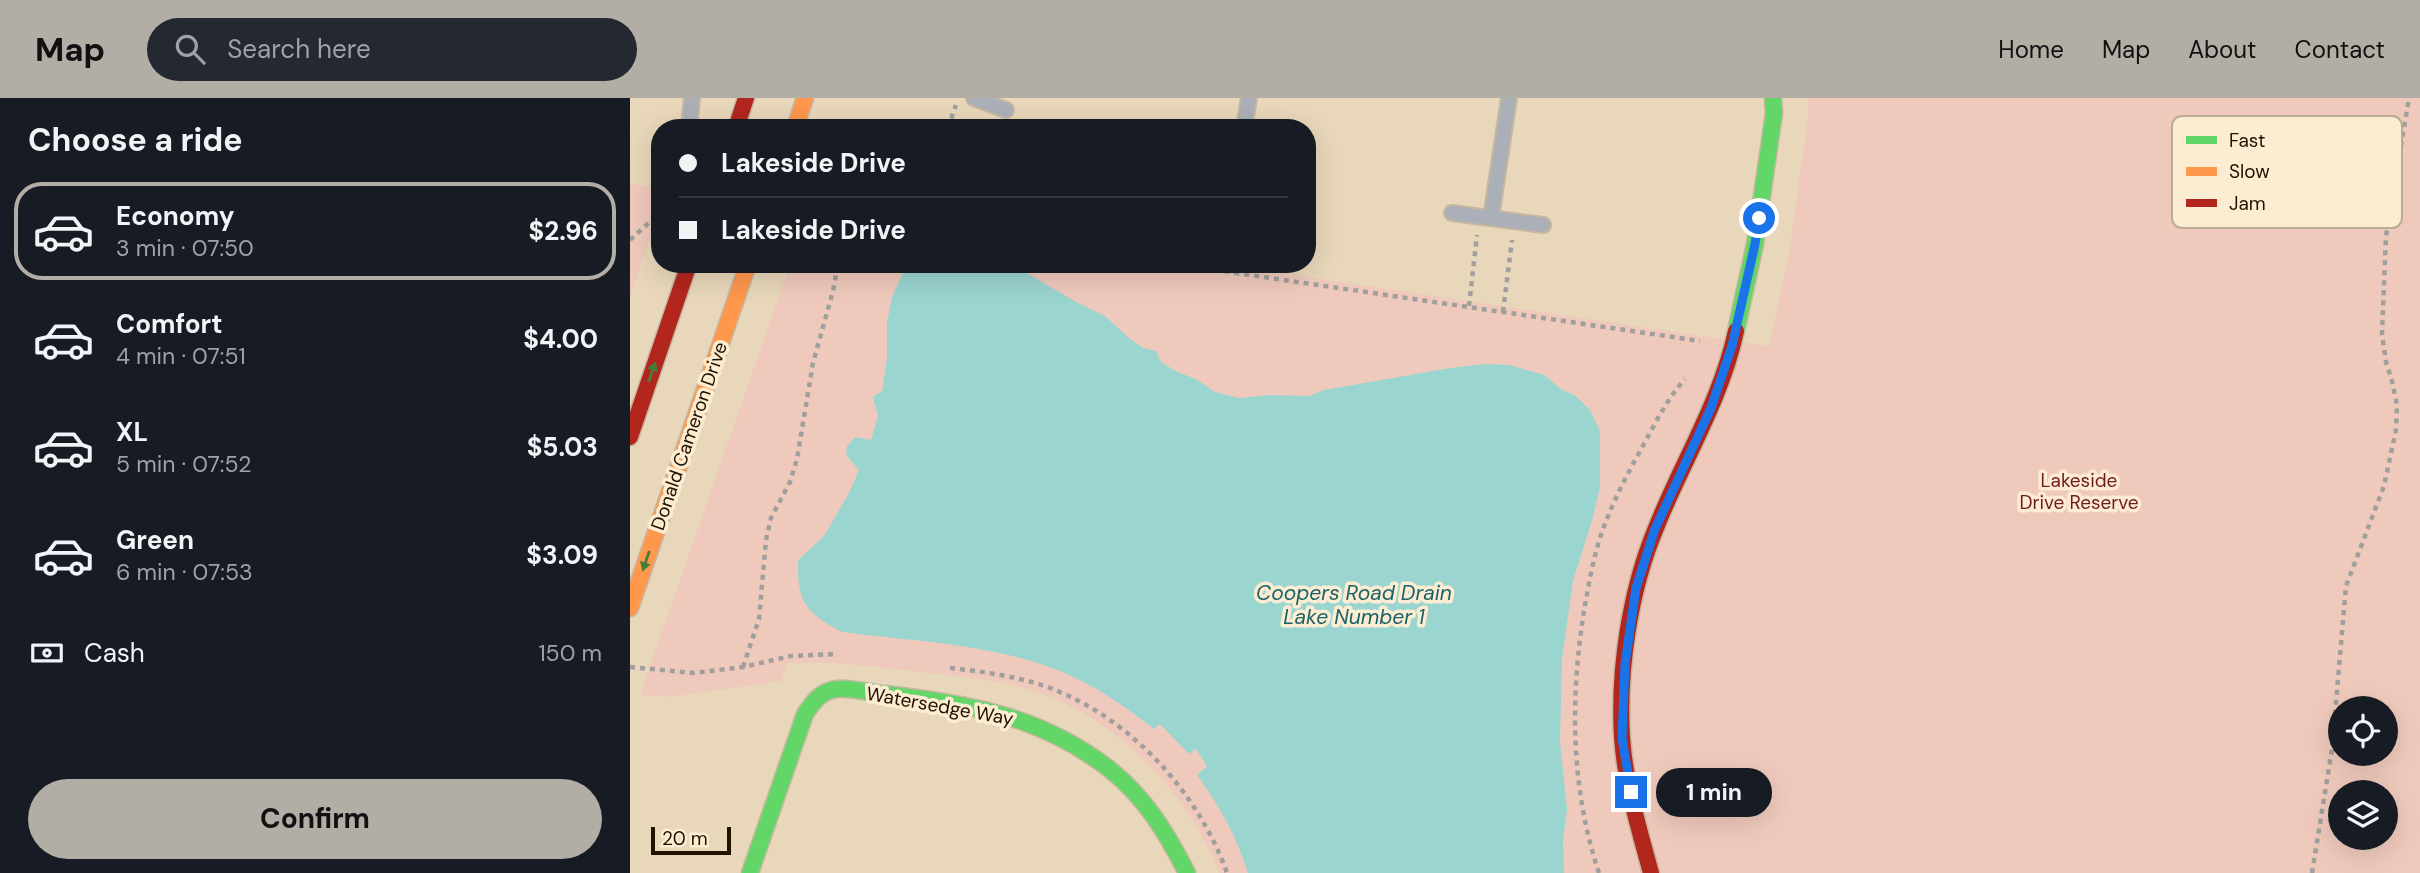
<!DOCTYPE html>
<html lang="en">
<head>
<meta charset="utf-8">
<style>
  :root { --surface:#171b24; --page:#242831; --text:#f1f3f6; --muted:#9ea1a6; --line:#363941; --accent:#b2ada5 }
  body { margin:0; font-family:"DM Sans",sans-serif; background:var(--page); color:var(--text); height:100vh; display:flex; flex-direction:column; font-size:26px; white-space:nowrap }
  * { box-sizing:border-box; margin:0 }
  p { font-size:23px; color:var(--muted) }
  .icon { flex:none; width:38px; height:38px; fill:none; stroke:currentColor; stroke-width:2; stroke-linecap:round; stroke-linejoin:round }
  .map { position:relative; flex:1; overflow:hidden }
  .drawer { display:flex; flex-direction:column; background:var(--surface); width:630px }
  .drawer>* { flex:none }
  .hud { position:absolute; left:21px; top:21px; width:665px; height:154px; border-radius:28px; box-shadow:0 7px 28px #0002; display:grid; align-content:center; height:154px; padding:0 28px; background:var(--surface) }
  .tools { position:absolute; left:1698px; top:598px; display:grid; gap:14px }
  .tools a { display:grid; place-items:center; width:70px; height:70px; border-radius:50%; background:var(--surface); box-shadow:0 7px 28px #0002; font-size:35px }
  .scale { position:absolute; left:21px; bottom:18px; width:80px; box-sizing:border-box; padding-left:7px; border:4px solid #201200; border-top:0; font-size:19px; line-height:24px; white-space:nowrap; color:#201200; -webkit-text-stroke:5px #fcecd2; paint-order:stroke }
  .end { position:absolute; width:32px; height:32px; margin:-16px; border:9px solid #1a73e8; background:#fff; box-shadow:0 0 0 4px #fff }
  .from { border-radius:50% }
  .bubble { position:absolute; height:49px; border-radius:24px; background:var(--surface); box-shadow:0 7px 28px #0002; font-size:23px; font-weight:700; line-height:49px; text-align:center }
  .hud b { display:flex; align-items:center; gap:24px; height:66px; font-size:26px }
  .hud b+b { border-top:2px solid var(--line) }
  .hud i { width:18px; height:18px; background:var(--text) }
  ul { padding:0; list-style:none }
  li { display:flex; align-items:center; gap:21px; height:98px; margin:0 14px 10px; padding:0 14px; border:4px solid transparent; border-radius:28px }
  li div { flex:1 }
  li b { display:block; font-size:26px }
  li em { font-style:normal; font-weight:700 }
  li.on { border-color:var(--accent) }
  li>.icon { width:63px; height:63px; stroke-width:1.5 }
  h2 { padding:0 28px; font-size:32px; line-height:84px }
  .pay { display:flex; align-items:center; gap:18px; height:77px; padding:0 28px; font-size:26px }
  .pay p { margin-inline-start:auto }
  .primary-button { display:flex; gap:14px; margin-top:auto; padding:14px 28px }
  .primary-button a { flex:1; height:80px; border-radius:42px; background:var(--accent); color:#111; font-size:28px; font-weight:700; line-height:80px; text-align:center }
  header { display:flex; align-items:center; gap:42px; box-sizing:border-box; height:98px; padding:0 35px; background:var(--accent); color:#111 }
  header strong { font-size:33px }
  nav { display:flex; gap:38px; margin-inline-start:auto; font-size:24px }
  .search { width:490px; height:63px; background:var(--page); display:flex; align-items:center; gap:18px; box-sizing:border-box; padding:0 24px; border-radius:38px; color:var(--muted); font-size:26px }
  main { display:flex; flex:1; min-height:0 }
  .map>svg:first-child { display:block }
</style>
</head>
<body>
<header>
<strong>Map</strong>
<div class="search"><svg class="icon" aria-label="search" viewBox="0 0 24 24"><circle cx="10" cy="10" r="6"/><path d="M15 15l6 6"/></svg>Search here</div>
<nav><a>Home</a><a>Map</a><a>About</a><a>Contact</a></nav>
</header>
<main>
<section class="drawer">
<h2>Choose a ride</h2>
<ul>
<li class="on"><svg class="icon" aria-label="car" viewBox="0 0 24 24"><path d="M5 17H2v-5l4-1 3-4h7l3 4 3 1v5h-3M9 17h6M6 11h13"/><circle cx="7" cy="17" r="2"/><circle cx="17" cy="17" r="2"/></svg><div><b>Economy</b><p>3 min · 07:50</p></div><em>$2.96</em></li>
<li><svg class="icon" aria-label="car" viewBox="0 0 24 24"><path d="M5 17H2v-5l4-1 3-4h7l3 4 3 1v5h-3M9 17h6M6 11h13"/><circle cx="7" cy="17" r="2"/><circle cx="17" cy="17" r="2"/></svg><div><b>Comfort</b><p>4 min · 07:51</p></div><em>$4.00</em></li>
<li><svg class="icon" aria-label="car" viewBox="0 0 24 24"><path d="M5 17H2v-5l4-1 3-4h7l3 4 3 1v5h-3M9 17h6M6 11h13"/><circle cx="7" cy="17" r="2"/><circle cx="17" cy="17" r="2"/></svg><div><b>XL</b><p>5 min · 07:52</p></div><em>$5.03</em></li>
<li><svg class="icon" aria-label="car" viewBox="0 0 24 24"><path d="M5 17H2v-5l4-1 3-4h7l3 4 3 1v5h-3M9 17h6M6 11h13"/><circle cx="7" cy="17" r="2"/><circle cx="17" cy="17" r="2"/></svg><div><b>Green</b><p>6 min · 07:53</p></div><em>$3.09</em></li>
</ul>
<div class="pay"><svg class="icon" aria-label="cash" viewBox="0 0 24 24"><path d="M3 7h18v10H3z"/><circle cx="12" cy="12" r="2"/></svg>Cash<p>150 m</p></div>
<div class="primary-button"><a>Confirm</a></div>
</section>
<div class="map">
<svg width="1790" height="775" viewBox="0 0 1790 775">
  <rect width="100%" height="100%" fill="#e8d7ba"/>
  <!-- green -->
  <g fill="#efcabc" fill-rule="evenodd">
    <path d="M1178 0H1790V775H589C555 690 481 613 390 589 358 581 323 578 290 574 246 569 203 563 158 565L151 583 40 599 10 597 160 166H591L1139 248 1159 156 1178 19ZM1710 611H1755V656H1710ZM1710 695H1755V740H1710Z"/>
    <polygon points="0,86 30,90 30,110 0,200"/>
  </g>
  <!-- water -->
  <path fill="#9bd5d0" d="M277 166H372L386 169 448 205 475 218 499 240 513 250 526 253 531 264 547 274 566 281 585 294 609 300 643 297 679 298 694 292 820 270 854 266 879 267 914 277 931 291 946 298 960 312 970 333V389L963 419 943 483 932 561 930 644 937 711 933 744 934 775H618C607 739 589 707 567 677L577 668 566 651 559 656 530 626 524 631C498 611 472 592 443 579 374 546 287 544 212 534 175 515 167 504 168 462L194 438 219 395 229 372 216 357 217 348 225 339 241 342 248 318 243 299 252 293 257 261V225L262 199Z"/>
  <g fill="none" stroke-linecap="round" stroke-linejoin="round">
    <defs>
      <g id="lane">
        <polyline points="344,0 376,12"/>
        <polyline points="62,30 60,20 62,0"/>
        <polyline points="614,30 619,0"/>
        <polyline points="822,115 913,127"/>
        <polyline points="861,120 879,0"/>
      </g>
      <g id="fast">
        <polyline points="1106,233 1125,146 1144,15 1143,0"/>
        <path d="M120 775 175 616C182 606 189 595 202 592 213 588 242 595 254 596 339 606 409 617 478 670 515 699 536 734 557 775"/>
      </g>
      <g id="slow">
        <polyline points="165,30 175,0"/>
        <polyline points="0,510 118,166"/>
      </g>
      <g id="jam">
        <polyline points="106,30 116,0"/>
        <polyline points="0,339 59,166"/>
        <path d="M1021 775C1009 731 995 685 992 639 988 572 1000 492 1026 430 1052 364 1091 303 1106 233"/>
      </g>
    </defs>
    <!-- lane casing -->
    <use href="#lane" stroke="#c5b7a0" stroke-width="18"/>
    <!-- fast casing -->
    <use href="#fast" stroke="#c5b7a0" stroke-width="19"/>
    <!-- slow casing -->
    <use href="#slow" stroke="#c5b7a0" stroke-width="19"/>
    <!-- jam casing -->
    <use href="#jam" stroke="#c5b7a0" stroke-width="19"/>
    <!-- path -->
    <g stroke="#a09f9d" stroke-width="4.5" stroke-dasharray="5 5" stroke-linecap="butt">
      <polyline points="318,30 326,7"/>
      <polyline points="0,142 24,120 30,110"/>
      <polyline points="545,166 1070,243"/>
      <polyline points="605,176 608,166"/>
      <polyline points="839,208 847,137"/>
      <polyline points="873,214 882,142"/>
      <polyline points="0,569 64,575 113,569 161,558 207,556"/>
      <polyline points="113,569 129,521 136,442 141,420 160,384 167,361 183,265 203,193 208,166"/>
      <path d="M320 570C349 573 377 577 405 585 492 611 567 690 597 775"/>
      <path d="M969 775C940 689 940 596 955 507 959 485 963 462 970 440 981 406 998 375 1015 344 1027 322 1038 300 1055 281"/>
      <polyline points="1682,775 1702,651 1716,488 1754,388 1766,332 1767,307 1762,283 1756,264 1752,236 1756,138 1779,0"/>
    </g>
    <!-- lane -->
    <use href="#lane" stroke="#abafb7" stroke-width="14"/>
    <!-- fast -->
    <use href="#fast" stroke="#63d668" stroke-width="16"/>
    <!-- slow -->
    <use href="#slow" stroke="#ff974d" stroke-width="16"/>
    <!-- jam -->
    <use href="#jam" stroke="#b3261e" stroke-width="16"/>
  </g>
  <!-- one-way arrows -->
  <defs><path id="oneway-solid" d="M-6-.8H1V-3.2L6.5 0L1 3.2V.8H-6Z" transform="scale(1.75)"/></defs>
  <g fill="#457e39">
    <use href="#oneway-solid" transform="translate(22 274) rotate(-71)"/>
    <use href="#oneway-solid" transform="translate(16 463) rotate(109)"/>
  </g>
  <g fill="none" stroke-linecap="round" stroke-linejoin="round">
    <!-- route -->
    <polyline stroke="#1a73e8" stroke-width="9" points="1001,694 992,640 995,566 1006,490 1025,431 1081,310 1102,248 1125,146 1129,120"/>
  </g>
  <g text-anchor="middle" dominant-baseline="central" stroke-width="7" stroke-linejoin="round" paint-order="stroke">
    <!-- street labels -->
    <g font-size="19" fill="#201200" stroke="#fcecd2">
      <text transform="translate(59 338) rotate(-71)">Donald Cameron Drive</text>
      <text transform="translate(310 608) rotate(10)">Watersedge Way</text>
    </g>
    <!-- park labels -->
    <g font-size="19" fill="#6e1b21" stroke="#fcecd2">
      <text x="1449" y="382">Lakeside<tspan x="1449" dy="22">Drive Reserve</tspan></text>
    </g>
    <!-- water labels -->
    <g font-size="21" font-style="italic" fill="#196368" stroke="#fcecd2">
      <text x="724" y="495">Coopers Road Drain<tspan x="724" dy="24">Lake Number 1</tspan></text>
    </g>
  </g>
  <!-- legend -->
  <rect x="1542" y="18" width="230" height="112" rx="10" fill="#fcecd2" stroke="#baab93" stroke-width="2"/>
  <rect x="1556" y="38" width="31" height="8" fill="#63d668"/>
  <rect x="1556" y="69" width="31" height="9" fill="#ff974d"/>
  <rect x="1556" y="101" width="31" height="8" fill="#b3261e"/>
  <g font-size="19" fill="#201200">
    <text x="1599" y="49">Fast</text>
    <text x="1599" y="80">Slow</text>
    <text x="1599" y="112">Jam</text>
  </g>
</svg>
<div class="tools">
<a><svg class="icon" aria-label="locate" viewBox="0 0 24 24"><circle cx="12" cy="12" r="6"/><path d="M12 2v4M12 18v4M2 12h4M18 12h4"/></svg></a>
<a><svg class="icon" aria-label="layers" viewBox="0 0 24 24"><path d="M12 4l9 5-9 5-9-5zM3 14l9 5 9-5"/></svg></a>
</div>
<div class="scale">20 m</div>
<i class="end from" style="left:1129px;top:120px"></i>
<i class="end" style="left:1001px;top:694px"></i>
<div class="bubble" style="left:1026px;top:670px;width:116px">1 min</div>
<div class="hud">
<b><i class="from"></i>Lakeside Drive</b>
<b><i></i>Lakeside Drive</b>
</div>
</div>
</main>
</body>
</html>
